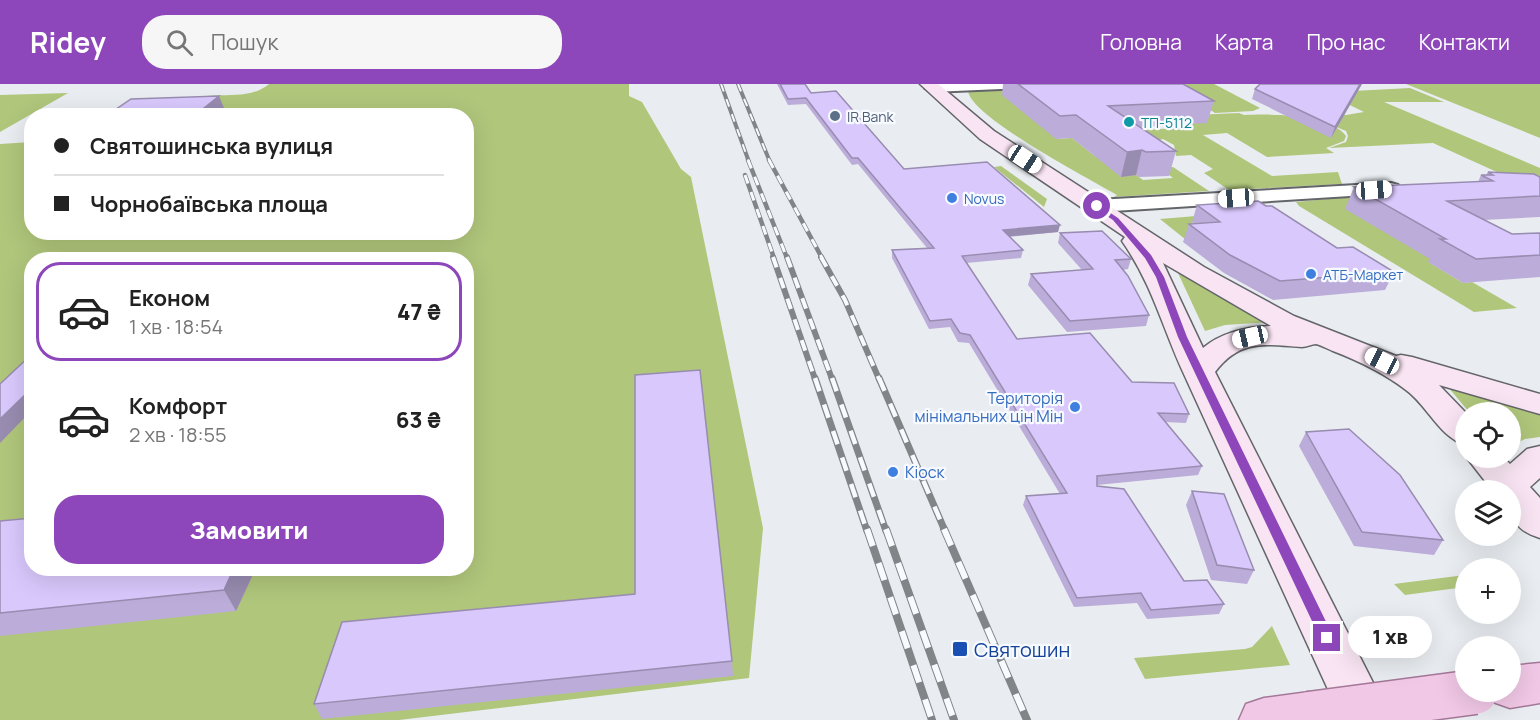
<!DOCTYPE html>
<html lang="uk">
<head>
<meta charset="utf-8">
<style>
  :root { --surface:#fff; --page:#f6f6f6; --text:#222; --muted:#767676; --line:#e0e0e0; --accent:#8d47ba }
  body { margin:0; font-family:Manrope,sans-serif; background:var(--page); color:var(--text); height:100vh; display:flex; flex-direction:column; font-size:22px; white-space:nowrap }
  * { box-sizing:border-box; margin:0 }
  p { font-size:20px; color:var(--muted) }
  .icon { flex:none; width:33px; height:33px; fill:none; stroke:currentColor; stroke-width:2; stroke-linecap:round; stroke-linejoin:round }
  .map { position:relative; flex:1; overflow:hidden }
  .drawer { position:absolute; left:24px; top:168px; width:450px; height:324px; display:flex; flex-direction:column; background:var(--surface); border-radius:24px; box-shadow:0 6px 24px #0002 }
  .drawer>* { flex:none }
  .top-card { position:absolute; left:24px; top:24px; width:450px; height:132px; border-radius:24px; box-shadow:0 6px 24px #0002; display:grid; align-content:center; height:132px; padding:0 30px; background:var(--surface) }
  .tools { position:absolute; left:1455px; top:318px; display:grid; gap:12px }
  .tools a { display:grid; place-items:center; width:66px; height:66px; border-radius:50%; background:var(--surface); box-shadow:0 6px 24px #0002; font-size:30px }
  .end { position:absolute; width:27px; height:27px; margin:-14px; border:8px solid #8d47ba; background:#fff; box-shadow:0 0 0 3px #fff }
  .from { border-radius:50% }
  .bubble { position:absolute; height:42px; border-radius:21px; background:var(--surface); box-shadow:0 6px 24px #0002; font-size:20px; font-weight:800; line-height:42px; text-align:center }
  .car { position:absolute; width:18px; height:36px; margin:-18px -9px; border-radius:8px; box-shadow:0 0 4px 2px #0007; background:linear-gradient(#fff 24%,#345 0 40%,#fff 0 76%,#345 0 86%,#fff 0) }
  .top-card b { display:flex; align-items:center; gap:21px; height:57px; font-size:22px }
  .top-card b+b { border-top:2px solid var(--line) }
  .top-card i { width:15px; height:15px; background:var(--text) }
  ul { padding:10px 0 0; list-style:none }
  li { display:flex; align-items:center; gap:18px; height:99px; margin:0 12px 9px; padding:0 18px; border:3px solid transparent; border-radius:24px }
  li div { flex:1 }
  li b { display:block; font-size:22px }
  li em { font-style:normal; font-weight:800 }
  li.on { border-color:var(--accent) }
  li>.icon { width:54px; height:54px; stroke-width:1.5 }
  .button { display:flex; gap:12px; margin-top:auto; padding:12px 30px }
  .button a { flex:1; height:69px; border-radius:24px; background:var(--accent); color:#fff; font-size:24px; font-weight:800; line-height:69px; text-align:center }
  header { display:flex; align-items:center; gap:36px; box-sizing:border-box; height:84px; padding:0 30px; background:var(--accent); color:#fff }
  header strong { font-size:28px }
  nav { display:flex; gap:33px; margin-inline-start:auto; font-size:21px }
  .search { width:420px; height:54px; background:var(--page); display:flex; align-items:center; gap:15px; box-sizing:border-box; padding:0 21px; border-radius:24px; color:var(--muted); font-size:22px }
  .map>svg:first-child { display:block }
</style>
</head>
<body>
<header>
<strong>Ridey</strong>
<div class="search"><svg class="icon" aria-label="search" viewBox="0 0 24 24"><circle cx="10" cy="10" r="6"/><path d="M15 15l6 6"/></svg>Пошук</div>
<nav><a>Головна</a><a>Карта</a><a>Про нас</a><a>Контакти</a></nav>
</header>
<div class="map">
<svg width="1540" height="636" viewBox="0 0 1540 636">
  <rect width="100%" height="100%" fill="#e9edf1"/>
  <!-- green -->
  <g fill="#b0c67b" fill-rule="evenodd">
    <path d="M269 0H629V12L642 18 681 85 691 93 763 444 749 594 399 636H0V60L31 58 32 148H466V32H226L233 24 174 25C202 0 243 22 269 0ZM32 176H466V484H32Z"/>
    <path d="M1099 0H1214L1260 24 1253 27 1215 29 1198 18 1055 55 1072 54 1096 73H1112L1143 96 1173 94 1160 84 1173 83 1209 107 1114 113 1117 111C1090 95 972 34 968 7Z"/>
    <polygon points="1307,0 1353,7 1410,4 1444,18 1384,18 1540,84 1540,98 1510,94 1433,59 1329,64 1346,58 1348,52 1346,47 1280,20 1346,31 1364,28"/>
    <polygon points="1406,0 1540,0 1540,54"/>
    <polygon points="68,9 0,48 0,11"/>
    <path d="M1239 29 1244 31C1269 30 1330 29 1346 52L1344 57 1326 64 1334 69 1267 73 1227 49 1203 51 1272 92 1338 88 1342 100 1229 106 1204 89 1213 85 1191 71 1176 72 1174 61 1163 55 1148 60 1123 47 1178 44 1168 37 1194 31Z"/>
    <polygon points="1001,82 1047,115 1044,123 994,83"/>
    <polygon points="1349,113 1367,123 1435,178 1430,179 1463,199 1472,198 1517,224 1474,228 1299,122 1296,118"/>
    <polygon points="1208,131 1215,136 1192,138 1216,156 1201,168 1160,135"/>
    <polygon points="1178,189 1274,238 1225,241 1205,247"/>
    <polygon points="1448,303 1540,331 1540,353 1525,355 1511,362 1510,328 1469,328"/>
    <polygon points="1465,491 1465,503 1405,511 1394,500"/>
    <polygon points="1272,542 1290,581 1145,595 1134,574 1245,565 1252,563"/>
  </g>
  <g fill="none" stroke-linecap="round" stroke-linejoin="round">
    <defs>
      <g id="street">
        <polygon points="931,0 1033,0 1026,4 932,8 925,4"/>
        <polygon points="1391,99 1398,101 1400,105 1398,109 1097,128 1090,126 1087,122 1090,118 1097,116"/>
      </g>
      <g id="secondary">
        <path d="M920 0H938L994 47 1204 183 1294 232 1396 272 1401 271 1412 273 1540 310V330L1439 301 1466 329V361C1440 354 1427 321 1406 306 1384 289 1359 277 1333 267 1328 265 1321 261 1316 260 1312 260 1307 263 1302 263 1266 261 1241 254 1215 288L1392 636H1342C1289 520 1236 404 1183 288 1162 242 1152 200 1122 157L1125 153 980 55ZM1163 179 1271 242C1247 243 1222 248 1203 264Z"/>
        <path d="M1540 362V394L1530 403 1540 414V454C1513 446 1510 432 1510 406H1492L1467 374H1504L1510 380 1527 365Z"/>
      </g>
      <g id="primary">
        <polygon points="1540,579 1540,619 1510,624 1493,618 1488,608 1510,608 1510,582"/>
        <polygon points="1309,608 1327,615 1334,630 1331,636 1239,636 1246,620 1264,614"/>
      </g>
    </defs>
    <!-- street casing -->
    <use href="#street" stroke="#636569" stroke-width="4"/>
    <!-- secondary casing -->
    <use href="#secondary" stroke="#636569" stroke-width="3"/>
    <!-- primary casing -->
    <use href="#primary" stroke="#a47898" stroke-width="3"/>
    <!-- street -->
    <use href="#street" fill="#fff" fill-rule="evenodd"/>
    <!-- secondary -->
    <use href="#secondary" fill="#f8e4f2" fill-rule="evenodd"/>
    <!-- primary -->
    <use href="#primary" fill="#f1c8e6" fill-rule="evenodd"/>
    <defs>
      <g id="rail-far4">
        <polyline points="721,0 749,78"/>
        <polyline points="738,0 770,78"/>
      </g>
      <g id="rail-far3">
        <polyline points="748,76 787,174"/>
        <polyline points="769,76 822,174"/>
        <polyline points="745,91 774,174"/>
      </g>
      <g id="rail-far2">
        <polyline points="773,173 815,295"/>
        <polyline points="787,173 832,295"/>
        <polyline points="821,173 845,216 879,295"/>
      </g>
      <g id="rail-far1">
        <polyline points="815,294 867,447"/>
        <polyline points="832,294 886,447"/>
        <polyline points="879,294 945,447"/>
      </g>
      <g id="rail">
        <polyline points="867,445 932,636"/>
        <polyline points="886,445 954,636"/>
        <polyline points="944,445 1027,636"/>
      </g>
    </defs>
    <!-- rail-far4 casing -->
    <use href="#rail-far4" stroke="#828588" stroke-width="4"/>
    <!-- rail-far3 casing -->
    <use href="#rail-far3" stroke="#828588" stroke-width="4.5"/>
    <!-- rail-far2 casing -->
    <use href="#rail-far2" stroke="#828588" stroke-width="6"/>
    <!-- rail-far1 casing -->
    <use href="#rail-far1" stroke="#828588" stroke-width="7"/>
    <!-- rail casing -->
    <use href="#rail" stroke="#828588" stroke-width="8"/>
    <!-- rail-far4 -->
    <use href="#rail-far4" stroke="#f7faff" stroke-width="2" stroke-dasharray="8" stroke-linecap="butt"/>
    <!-- rail-far3 -->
    <use href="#rail-far3" stroke="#f7faff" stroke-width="3" stroke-dasharray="9" stroke-linecap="butt"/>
    <!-- rail-far2 -->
    <use href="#rail-far2" stroke="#f7faff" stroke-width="4" stroke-dasharray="11" stroke-linecap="butt"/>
    <!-- rail-far1 -->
    <use href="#rail-far1" stroke="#f7faff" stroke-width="4.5" stroke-dasharray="14" stroke-linecap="butt"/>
    <!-- rail -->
    <use href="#rail" stroke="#f7faff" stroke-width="6" stroke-dasharray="18" stroke-linecap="butt"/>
    <defs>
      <polyline id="primary-bridge" points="1309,630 1475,608"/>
    </defs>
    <!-- primary-bridge casing -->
    <use href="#primary-bridge" stroke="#a47898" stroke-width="47" stroke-linecap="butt"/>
    <!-- primary-bridge -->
    <use href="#primary-bridge" stroke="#f1c8e6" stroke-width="44"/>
  </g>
  <!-- wall -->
  <g fill="#bbacd9">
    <polygon points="777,0 805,0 811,9 904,85 1058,148 1009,153 1023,166 1021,174 966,179 1017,255 1132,298 1189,330 1186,339 1165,338 1202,382 1198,391 1097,401 1097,402 1184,497 1224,520 1219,530 1147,535 1137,519 1074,523 1023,421 1026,412 1060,410 969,259 958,258 950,243 929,245 892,174 892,166 927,164 858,80 852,81 806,20 788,21"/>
    <polygon points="1003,0 1183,0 1214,17 1207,39 1140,43 1176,67 1169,92 1139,93 1136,91 1121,93 1072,54 1056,55 1002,11"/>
    <polygon points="1362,0 1331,54 1252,15 1255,5"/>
    <polygon points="1488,88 1540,93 1540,133 1484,136 1512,150 1540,149 1540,193 1463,199 1428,178 1430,175 1345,125 1354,103 1478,98 1481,91 1486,91"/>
    <polygon points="1197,121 1337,164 1394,188 1385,206 1273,216 1224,189 1183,158 1189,140 1195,140 1192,138"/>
    <polygon points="1060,149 1131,175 1128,185 1123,186 1149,231 1146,242 1067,248 1028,201 1031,190 1082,186 1058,159"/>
    <polygon points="1306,348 1443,456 1434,471 1354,462 1299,362"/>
    <polygon points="1192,407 1254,486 1247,500 1211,496 1186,421"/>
    <polygon points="0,437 32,484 256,484 236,527 0,552"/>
    <polygon points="732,577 733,592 322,635 314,620"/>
  </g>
  <!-- shaded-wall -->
  <g fill="#988cb0">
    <polygon points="1360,0 1362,0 1331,54 1335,43"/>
    <polygon points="219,12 224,24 215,32 194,32"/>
    <polygon points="1142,66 1136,91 1121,93 1127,68"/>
    <polygon points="1060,141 1058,148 1001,153 1003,146"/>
    <polygon points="32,304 32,326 0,359 0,335"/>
    <polygon points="234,484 256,484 236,527 224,506"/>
  </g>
  <!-- building -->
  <g fill="#d9c8fc" stroke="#988cb0" stroke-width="1.5">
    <polygon points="780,0 805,0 811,9 836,7 904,85 987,78 1060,141 1003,146 1023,166 962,172 1017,255 1090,249 1132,298 1174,299 1189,330 1158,329 1202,382 1097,392 1097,402 1124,405 1184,497 1207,496 1224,520 1151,526 1141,509 1077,514 1026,412 1067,409 970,251 960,249 951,235 930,237 892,166 934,164 858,74 852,74 806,14 788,15"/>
    <polygon points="1018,0 1183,0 1214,17 1108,22 1176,67 1146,68 1142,66 1127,68 1076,31 1060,32"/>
    <polygon points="1260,0 1360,0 1335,43 1255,5"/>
    <polygon points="219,12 194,32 106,32 131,15"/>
    <polygon points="1488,88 1534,90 1540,93 1540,112 1447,117 1512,150 1540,149 1540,171 1476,175 1440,155 1446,155 1354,103 1493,97 1481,91 1493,91"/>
    <polygon points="1258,117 1266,122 1272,122 1337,164 1353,163 1394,188 1280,197 1230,171 1189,140 1220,138 1197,121"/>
    <polygon points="1102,147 1131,175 1115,176 1128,192 1149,231 1070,237 1031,190 1093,185 1060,149"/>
    <polygon points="32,270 32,304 0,335 0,300"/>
    <polygon points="700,286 732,577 314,620 342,538 635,510 635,291"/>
    <polygon points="1349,345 1400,391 1443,456 1362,448 1306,348"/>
    <polygon points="1192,407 1224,410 1254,486 1217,481"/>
    <polygon points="32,434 32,484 234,484 224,506 0,529 0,437"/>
  </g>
  <!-- route -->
  <polygon fill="#8d47ba" points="1097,120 1118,134 1151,171 1164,193 1187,253 1334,554 1332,557 1322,557 1320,554 1178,253 1156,193 1145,174 1113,136 1095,124"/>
  <!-- markers -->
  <circle fill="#5c6f8a" stroke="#f7faff" stroke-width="2" cx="835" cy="32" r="6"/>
  <circle fill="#0f9aa8" stroke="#f7faff" stroke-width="2" cx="1129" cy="38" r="6"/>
  <g fill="#3f7fe0" stroke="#f7faff" stroke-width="2">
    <circle cx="952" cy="114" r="6"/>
    <circle cx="1311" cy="190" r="6"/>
    <circle cx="1075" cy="323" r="6"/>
    <circle cx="893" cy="388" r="6"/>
  </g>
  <rect fill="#1a4fb4" stroke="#f7faff" stroke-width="2" x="952" y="557" width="16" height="16" rx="3"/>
  <g text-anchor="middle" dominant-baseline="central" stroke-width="4.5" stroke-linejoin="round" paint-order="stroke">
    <!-- far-service labels -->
    <g font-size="14" fill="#4e5e75" stroke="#f7faff" text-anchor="start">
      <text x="847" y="32">IR Bank</text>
    </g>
    <!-- far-culture labels -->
    <g font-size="14" fill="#0d838f" stroke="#f7faff" text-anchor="start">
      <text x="1141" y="38">ТП-5112</text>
    </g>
    <!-- far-shop labels -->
    <g font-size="14" fill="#366cbe" stroke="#f7faff" text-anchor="start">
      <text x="964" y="114">Novus</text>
      <text x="1323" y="190">АТБ-Маркет</text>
    </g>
    <!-- shop labels -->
    <g font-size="16" fill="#366cbe" stroke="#f7faff" text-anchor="end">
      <text x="1063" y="314">Територія<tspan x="1063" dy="18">мінімальних цін Мін</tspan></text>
      <text x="905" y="388" text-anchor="start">Кіоск</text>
    </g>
    <!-- near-transit labels -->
    <g font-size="20" fill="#164399" stroke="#f7faff" text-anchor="start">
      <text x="974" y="565">Святошин</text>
    </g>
  </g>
</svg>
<div class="tools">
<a><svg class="icon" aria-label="locate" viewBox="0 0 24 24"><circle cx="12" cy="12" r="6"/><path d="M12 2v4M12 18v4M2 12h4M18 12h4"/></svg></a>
<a><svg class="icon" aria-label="layers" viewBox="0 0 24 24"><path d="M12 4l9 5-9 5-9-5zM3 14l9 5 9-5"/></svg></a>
<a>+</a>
<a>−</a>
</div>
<i class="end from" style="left:1097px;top:122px"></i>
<i class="end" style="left:1327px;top:554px"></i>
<div class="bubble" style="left:1348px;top:532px;width:84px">1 хв</div>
<i class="car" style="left:1025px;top:75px;rotate:123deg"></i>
<i class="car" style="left:1374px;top:106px;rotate:86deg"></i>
<i class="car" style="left:1236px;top:114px;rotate:266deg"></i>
<i class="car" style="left:1250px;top:253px;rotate:257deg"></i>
<i class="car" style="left:1382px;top:277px;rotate:297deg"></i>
<div class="top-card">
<b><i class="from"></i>Святошинська вулиця</b>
<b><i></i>Чорнобаївська площа</b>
</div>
<section class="drawer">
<ul>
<li class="on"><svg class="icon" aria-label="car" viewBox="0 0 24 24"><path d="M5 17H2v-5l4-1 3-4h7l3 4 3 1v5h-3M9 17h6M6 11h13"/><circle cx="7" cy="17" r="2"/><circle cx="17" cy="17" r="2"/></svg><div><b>Економ</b><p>1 хв · 18:54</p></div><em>47 ₴</em></li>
<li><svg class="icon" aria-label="car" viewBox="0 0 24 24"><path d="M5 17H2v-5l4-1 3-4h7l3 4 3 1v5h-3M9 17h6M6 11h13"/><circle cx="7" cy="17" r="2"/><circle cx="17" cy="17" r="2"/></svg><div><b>Комфорт</b><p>2 хв · 18:55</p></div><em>63 ₴</em></li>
</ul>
<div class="button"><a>Замовити</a></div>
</section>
</div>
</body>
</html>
